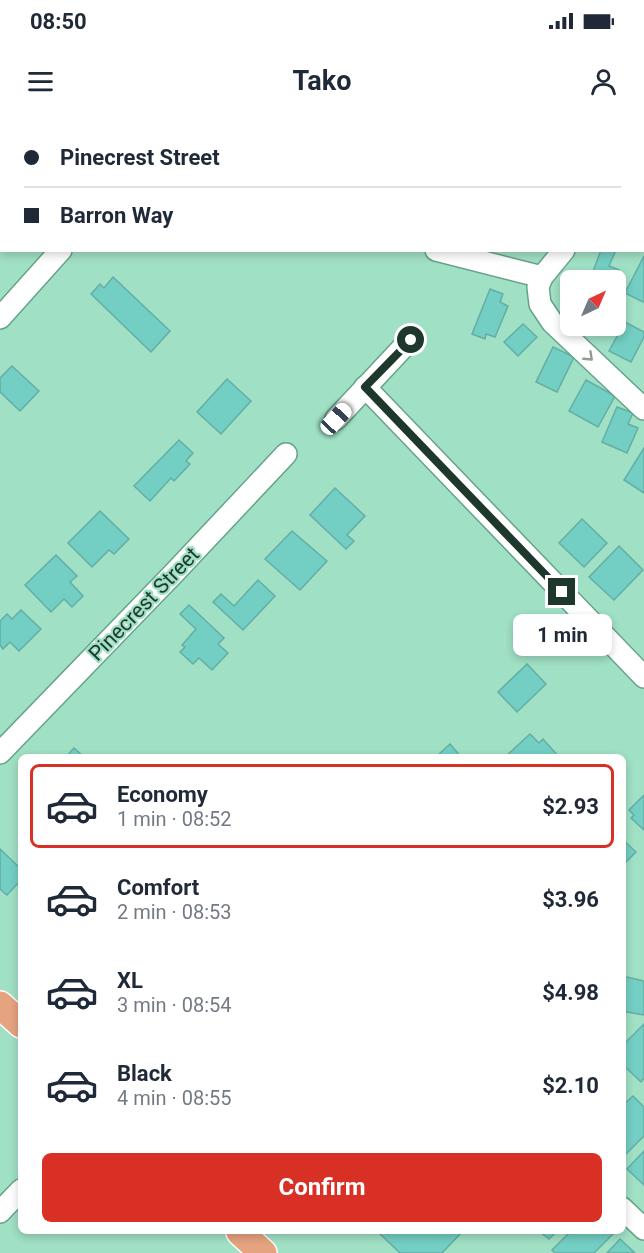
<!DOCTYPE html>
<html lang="en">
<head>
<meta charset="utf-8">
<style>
  :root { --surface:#fff; --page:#f2f2f3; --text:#1f2937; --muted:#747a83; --line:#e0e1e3; --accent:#d93025 }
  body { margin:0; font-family:Roboto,sans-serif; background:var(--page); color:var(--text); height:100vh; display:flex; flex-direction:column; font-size:22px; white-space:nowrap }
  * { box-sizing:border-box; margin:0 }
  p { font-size:20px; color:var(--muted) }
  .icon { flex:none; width:33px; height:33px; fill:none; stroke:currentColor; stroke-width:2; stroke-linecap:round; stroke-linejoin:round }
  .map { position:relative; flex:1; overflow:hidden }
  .details { position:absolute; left:18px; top:634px; width:608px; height:480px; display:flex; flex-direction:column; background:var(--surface); border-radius:9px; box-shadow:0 3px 9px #0003 }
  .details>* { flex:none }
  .banner { position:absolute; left:0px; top:0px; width:645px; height:132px; box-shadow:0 3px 9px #0003; display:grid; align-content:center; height:132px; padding:0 24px; background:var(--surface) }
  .needle { width:39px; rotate:44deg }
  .controls { position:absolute; left:560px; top:150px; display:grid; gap:12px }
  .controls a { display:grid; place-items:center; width:66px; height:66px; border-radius:9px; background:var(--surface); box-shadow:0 3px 9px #0003; font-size:30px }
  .end { position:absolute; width:27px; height:27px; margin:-14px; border:8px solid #1e382d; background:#fff; box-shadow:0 0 0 3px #fff }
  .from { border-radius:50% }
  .bubble { position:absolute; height:42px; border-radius:9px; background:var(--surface); box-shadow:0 3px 9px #0003; font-size:20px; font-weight:700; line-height:42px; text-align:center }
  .car { position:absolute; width:18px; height:36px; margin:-18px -9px; border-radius:8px; box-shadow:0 0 4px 2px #0007; background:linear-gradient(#fff 24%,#345 0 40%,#fff 0 76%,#345 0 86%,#fff 0) }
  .banner b { display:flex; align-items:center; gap:21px; height:57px; font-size:22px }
  .banner b+b { border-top:2px solid var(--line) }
  .banner i { width:15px; height:15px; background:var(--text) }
  ul { padding:10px 0 0; list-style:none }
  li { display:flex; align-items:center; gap:18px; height:84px; margin:0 12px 9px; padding:0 12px; border:3px solid transparent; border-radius:9px }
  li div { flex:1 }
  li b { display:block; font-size:22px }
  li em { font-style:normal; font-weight:700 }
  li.on { border-color:var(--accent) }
  li>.icon { width:54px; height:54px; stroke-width:1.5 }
  .button { display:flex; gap:12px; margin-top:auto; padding:12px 24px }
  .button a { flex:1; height:69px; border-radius:9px; background:var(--accent); color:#fff; font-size:24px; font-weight:700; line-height:69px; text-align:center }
  .status { display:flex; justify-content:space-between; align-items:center; height:42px; padding:0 30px; background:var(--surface); direction:ltr }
  .status svg { height:16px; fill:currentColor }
  header { display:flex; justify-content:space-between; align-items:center; height:78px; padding:0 24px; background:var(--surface); font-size:27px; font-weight:700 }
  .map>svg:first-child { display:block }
</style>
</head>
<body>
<div class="status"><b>08:50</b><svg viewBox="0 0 49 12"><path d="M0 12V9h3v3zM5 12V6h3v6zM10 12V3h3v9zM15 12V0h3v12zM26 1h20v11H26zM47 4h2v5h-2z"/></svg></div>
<header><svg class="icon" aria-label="menu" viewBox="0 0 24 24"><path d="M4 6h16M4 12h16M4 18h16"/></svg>Tako<svg class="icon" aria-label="person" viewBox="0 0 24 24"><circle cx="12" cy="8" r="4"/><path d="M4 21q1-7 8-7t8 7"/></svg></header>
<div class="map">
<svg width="644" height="1133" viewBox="0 0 644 1133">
  <rect width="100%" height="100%" fill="#a0e0c4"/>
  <!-- building -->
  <g fill="#73cec3" stroke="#64aea5" stroke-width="1.5">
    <polygon points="601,130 616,130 609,146 619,150 615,160 607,160 592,154"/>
    <polygon points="644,136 644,181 643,182 625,173"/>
    <polygon points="113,157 170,211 151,232 91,174 100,164 104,168"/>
    <polygon points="490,169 503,174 500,182 508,186 495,217 486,214 485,219 472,214"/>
    <polygon points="625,202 644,212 644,217 631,242 609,231"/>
    <polygon points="523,204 537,217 518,236 504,222"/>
    <polygon points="575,206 599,206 595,211 588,207 582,215 572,209"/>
    <polygon points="553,227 574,237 557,272 536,262"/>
    <polygon points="12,246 39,271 20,291 0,272 0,258"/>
    <polygon points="227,259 251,281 221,314 197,292"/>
    <polygon points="586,260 615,276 598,307 569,291"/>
    <polygon points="617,287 633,293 628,304 638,308 627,333 602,322"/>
    <polygon points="179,320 193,333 186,341 190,344 174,361 171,358 150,381 134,366"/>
    <polygon points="644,328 644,373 624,360"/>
    <polygon points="335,368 365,396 347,415 354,421 346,429 310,395"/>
    <polygon points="100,391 129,419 114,434 109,430 92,447 68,423"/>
    <polygon points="582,399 607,423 584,447 559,423"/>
    <polygon points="292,411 327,441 300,470 265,439"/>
    <polygon points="619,426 643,450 614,480 589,457"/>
    <polygon points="56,435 77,456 70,462 83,476 72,487 64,479 51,492 25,465"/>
    <polygon points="258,460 275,476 243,510 213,482 221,474 234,486"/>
    <polygon points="189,485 224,518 218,524 228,533 212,550 199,538 193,544 180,532 185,527 182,525 196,509 180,494"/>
    <polygon points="21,490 41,509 19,531 10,522 3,529 0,525 0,501 7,494 12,499"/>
    <polygon points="527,544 546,564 517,592 498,572"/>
    <polygon points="530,614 539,623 543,619 560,638 504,638"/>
    <polygon points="450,624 462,638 441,638 438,635"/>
    <polygon points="74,628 85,638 65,638"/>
    <polygon points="644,675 644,710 631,698 634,695 629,690"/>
    <polygon points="622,719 636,732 622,746"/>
    <polygon points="0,729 21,749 21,760 7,775 0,769"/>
    <polygon points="622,856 644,861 644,895 622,891"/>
    <polygon points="644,904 644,958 641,962 622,944 622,926"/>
    <polygon points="633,976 644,987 644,1016 623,1037 622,986"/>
    <polygon points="644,1031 644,1065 627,1049"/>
    <polygon points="381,1112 462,1112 442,1133 400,1133 379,1113"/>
    <polygon points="540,1112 556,1112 549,1119"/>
    <polygon points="570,1112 613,1112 614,1113 594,1133 555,1133 552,1130"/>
    <polygon points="620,1119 635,1133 607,1133"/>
  </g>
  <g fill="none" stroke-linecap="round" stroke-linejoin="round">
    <defs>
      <g id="minor">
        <polyline points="635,2 636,0"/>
        <polyline points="436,130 542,157"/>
        <polyline points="564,130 542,157 538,167 540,184 552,202 644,289"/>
        <polyline points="0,198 61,130"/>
        <polyline points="365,267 644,557"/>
        <polyline points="336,299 410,220"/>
        <polyline points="0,633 176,451 286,334"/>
        <polyline points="622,1088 644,1109"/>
        <polyline points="0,1092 21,1070"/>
      </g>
      <g id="major">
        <polyline points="0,885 21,904"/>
        <polyline points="240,1112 263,1133"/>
      </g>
    </defs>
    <!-- minor casing -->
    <use href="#minor" stroke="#66a48a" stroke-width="24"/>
    <!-- major casing -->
    <use href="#major" stroke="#fff" stroke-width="30"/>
    <!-- minor -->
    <use href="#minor" stroke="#fff" stroke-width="21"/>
    <!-- major -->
    <use href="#major" stroke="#e5a37f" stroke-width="27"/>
  </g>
  <!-- one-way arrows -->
  <defs><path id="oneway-chevron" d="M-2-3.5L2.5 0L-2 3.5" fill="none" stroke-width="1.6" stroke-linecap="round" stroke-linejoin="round" transform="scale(1.5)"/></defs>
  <use stroke="#8e9c96" href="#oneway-chevron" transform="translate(589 237) rotate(43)"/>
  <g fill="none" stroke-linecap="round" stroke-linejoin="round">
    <!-- route -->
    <polyline stroke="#1e382d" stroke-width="8" points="411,220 365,267 562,472"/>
  </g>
  <g text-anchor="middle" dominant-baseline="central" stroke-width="4.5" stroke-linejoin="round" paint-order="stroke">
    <!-- street labels -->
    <g font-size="21" fill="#1e382d" stroke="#a0e0c4">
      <text transform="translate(144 484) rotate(-46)">Pinecrest Street</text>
    </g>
  </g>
</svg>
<div class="controls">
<a><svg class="needle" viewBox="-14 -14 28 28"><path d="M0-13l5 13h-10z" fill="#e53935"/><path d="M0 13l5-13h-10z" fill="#747a83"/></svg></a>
</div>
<i class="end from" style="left:411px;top:220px"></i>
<i class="end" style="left:562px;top:472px"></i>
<div class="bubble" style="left:513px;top:494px;width:99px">1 min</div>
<i class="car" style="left:336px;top:299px;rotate:43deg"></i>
<div class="banner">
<b><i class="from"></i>Pinecrest Street</b>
<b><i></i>Barron Way</b>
</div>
<section class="details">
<ul>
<li class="on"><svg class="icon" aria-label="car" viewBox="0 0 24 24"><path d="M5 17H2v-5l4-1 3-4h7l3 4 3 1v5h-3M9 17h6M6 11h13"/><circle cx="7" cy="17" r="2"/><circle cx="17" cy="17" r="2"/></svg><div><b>Economy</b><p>1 min · 08:52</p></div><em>$2.93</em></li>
<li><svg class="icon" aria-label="car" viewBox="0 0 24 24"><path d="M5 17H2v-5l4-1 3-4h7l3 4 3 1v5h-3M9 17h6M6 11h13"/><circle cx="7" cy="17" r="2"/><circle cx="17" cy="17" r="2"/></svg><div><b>Comfort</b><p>2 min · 08:53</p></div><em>$3.96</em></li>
<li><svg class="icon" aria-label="car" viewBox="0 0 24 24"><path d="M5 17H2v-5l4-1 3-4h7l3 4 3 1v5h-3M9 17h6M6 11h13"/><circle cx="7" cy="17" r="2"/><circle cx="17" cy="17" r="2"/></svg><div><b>XL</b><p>3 min · 08:54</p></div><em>$4.98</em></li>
<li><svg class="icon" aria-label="car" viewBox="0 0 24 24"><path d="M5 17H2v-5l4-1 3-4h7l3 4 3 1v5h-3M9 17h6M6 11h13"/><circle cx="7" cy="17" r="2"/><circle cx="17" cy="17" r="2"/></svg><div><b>Black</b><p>4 min · 08:55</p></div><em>$2.10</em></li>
</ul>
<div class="button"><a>Confirm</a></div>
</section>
</div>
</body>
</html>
